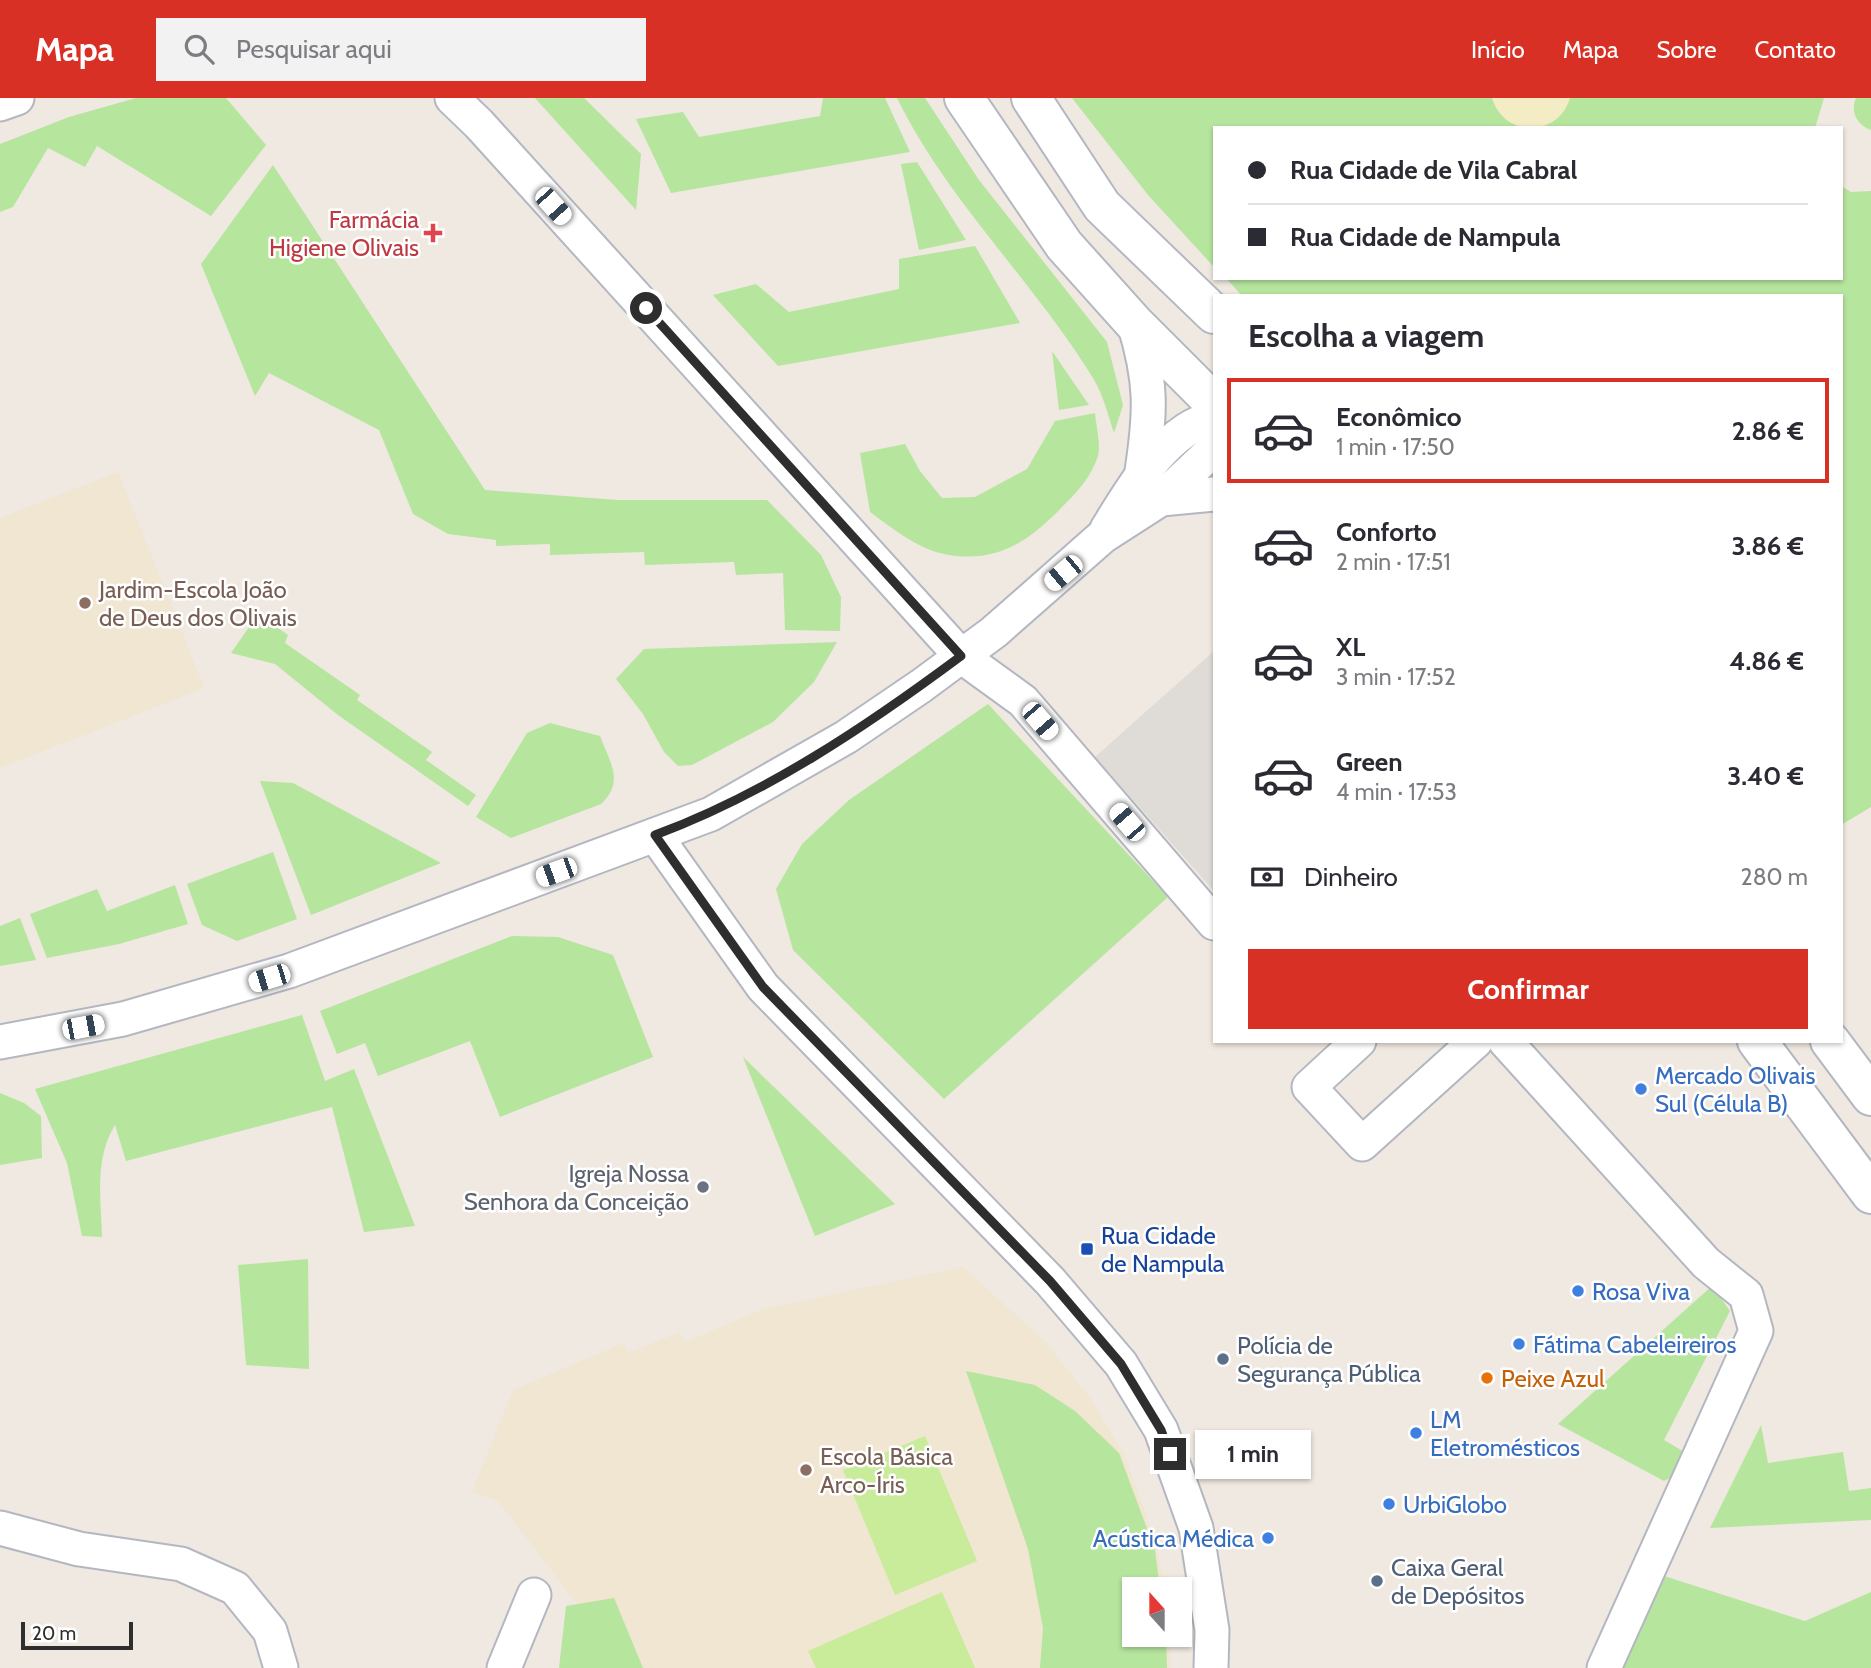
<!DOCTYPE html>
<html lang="pt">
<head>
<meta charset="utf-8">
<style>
  :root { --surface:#fff; --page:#f2f2f3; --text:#2b2b33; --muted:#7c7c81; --line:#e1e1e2; --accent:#d93025 }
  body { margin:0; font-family:Cabin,sans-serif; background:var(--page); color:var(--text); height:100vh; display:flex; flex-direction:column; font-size:26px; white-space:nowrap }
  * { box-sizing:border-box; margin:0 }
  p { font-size:23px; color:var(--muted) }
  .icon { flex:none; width:38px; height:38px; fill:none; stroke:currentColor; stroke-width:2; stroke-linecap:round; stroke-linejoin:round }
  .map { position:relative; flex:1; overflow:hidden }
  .drawer { position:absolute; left:1213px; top:196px; width:630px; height:749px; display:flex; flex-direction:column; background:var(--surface); border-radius:0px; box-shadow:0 2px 5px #0004 }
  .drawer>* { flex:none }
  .hud { position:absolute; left:1213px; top:28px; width:630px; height:154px; border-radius:0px; box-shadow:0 2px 5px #0004; display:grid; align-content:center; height:154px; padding:0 35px; background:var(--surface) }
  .needle { width:46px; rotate:339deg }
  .buttons { position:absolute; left:1122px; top:1479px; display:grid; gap:14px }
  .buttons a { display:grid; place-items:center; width:70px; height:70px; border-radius:0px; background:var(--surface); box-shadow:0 2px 5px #0004; font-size:35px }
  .scale { position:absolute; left:21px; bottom:18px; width:112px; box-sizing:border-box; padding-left:7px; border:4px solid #2e2e2e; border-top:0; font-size:19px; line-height:24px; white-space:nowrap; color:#2e2e2e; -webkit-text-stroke:5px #fff; paint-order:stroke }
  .end { position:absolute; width:32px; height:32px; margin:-16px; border:9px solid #2e2e2e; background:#fff; box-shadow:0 0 0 4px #fff }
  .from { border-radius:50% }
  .bubble { position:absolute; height:49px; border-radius:0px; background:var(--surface); box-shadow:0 2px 5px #0004; font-size:23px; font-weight:800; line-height:49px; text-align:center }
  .car { position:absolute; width:21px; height:42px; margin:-21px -10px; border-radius:9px; box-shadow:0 0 5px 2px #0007; background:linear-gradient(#fff 24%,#345 0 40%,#fff 0 76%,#345 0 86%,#fff 0) }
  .hud b { display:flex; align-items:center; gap:24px; height:66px; font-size:26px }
  .hud b+b { border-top:2px solid var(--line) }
  .hud i { width:18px; height:18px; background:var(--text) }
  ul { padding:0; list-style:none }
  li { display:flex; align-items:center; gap:21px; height:105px; margin:0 14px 10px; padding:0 21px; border:4px solid transparent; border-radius:0px }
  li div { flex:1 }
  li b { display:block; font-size:26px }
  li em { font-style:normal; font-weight:800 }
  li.current { border-color:var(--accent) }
  li>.icon { width:63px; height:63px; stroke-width:1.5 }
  h2 { padding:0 35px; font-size:32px; line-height:84px }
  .pay { display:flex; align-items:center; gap:18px; height:77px; padding:0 35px; font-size:26px }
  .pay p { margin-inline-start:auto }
  .primary-button { display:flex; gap:14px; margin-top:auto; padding:14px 35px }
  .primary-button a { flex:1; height:80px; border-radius:0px; background:var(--accent); color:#fff; font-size:28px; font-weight:800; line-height:80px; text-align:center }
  header { display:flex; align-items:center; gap:42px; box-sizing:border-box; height:98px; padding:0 35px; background:var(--accent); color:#fff }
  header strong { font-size:33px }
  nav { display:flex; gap:38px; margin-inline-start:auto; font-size:24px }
  .search { width:490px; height:63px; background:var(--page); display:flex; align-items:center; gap:18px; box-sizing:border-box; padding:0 24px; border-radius:0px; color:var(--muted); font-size:26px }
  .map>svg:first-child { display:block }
</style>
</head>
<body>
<header>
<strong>Mapa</strong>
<div class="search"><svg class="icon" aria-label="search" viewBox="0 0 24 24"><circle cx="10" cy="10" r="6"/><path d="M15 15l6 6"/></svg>Pesquisar aqui</div>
<nav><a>Início</a><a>Mapa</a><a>Sobre</a><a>Contato</a></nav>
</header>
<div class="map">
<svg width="1871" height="1570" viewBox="0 0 1871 1570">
  <rect width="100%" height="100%" fill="#efe9e1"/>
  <!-- education -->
  <g fill="#f0e6d1">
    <polygon points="118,374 204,590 0,670 0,420"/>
    <polygon points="963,1169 1047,1245 1092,1303 1124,1356 1152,1433 1166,1491 1134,1491 1134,1536 1171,1537 1170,1570 584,1570 567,1531 577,1506 498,1403 472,1394 513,1292 624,1245 628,1255 680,1234 685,1244 763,1211"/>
  </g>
  <!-- green -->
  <g fill="#b6e59e">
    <polygon points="136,0 226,0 266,47 211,118 97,48 85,69 48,50 13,109 0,114 0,46 69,19"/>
    <polygon points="535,0 584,0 641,56 636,112"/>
    <polygon points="823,0 885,0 910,54 671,95 636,21 683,14 699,39 820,18"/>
    <path d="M897 0H925L979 82 1107 244 1123 307 1114 335C1108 317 1103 296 1093 280 1034 184 947 102 897 0Z"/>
    <polygon points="1072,0 1824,0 1815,30 1214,30 1214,169 1148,97"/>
    <path d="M1856 0H1871V32C1857 27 1850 14 1856 0Z"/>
    <polygon points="917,64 966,142 919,152 901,66"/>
    <polygon points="273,67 485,392 618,402 767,402 821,457 841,499 840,533 785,532 783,475 736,477 734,464 645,467 644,454 550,457 550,446 496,448 496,442 448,436 413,416 379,332 269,275 255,298 201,166"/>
    <polygon points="1841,88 1851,94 1871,93 1871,709 1841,727 1841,198 1242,198 1226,180 1841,180"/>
    <polygon points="975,148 1020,225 778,268 713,197 756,186 789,214 899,191 899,161"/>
    <polygon points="1052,253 1089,307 1059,312"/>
    <path d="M1095 315C1096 328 1101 346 1098 358 1091 378 1080 391 1065 406 1031 442 997 467 944 456 916 450 892 430 870 414L860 355 905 346 920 373 942 400 975 399 1027 371 1055 323Z"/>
    <polygon points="258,516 288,537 285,545 360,597 357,602 432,654 426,662 476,697 468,708 338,617 275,566 231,555"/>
    <polygon points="837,544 814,584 773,624 692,667 678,668 664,654 643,616 616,581 644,551"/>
    <polygon points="988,606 1168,799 944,1001 793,852 776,791 802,746 849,702"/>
    <path d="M550 625 600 638C610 665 625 683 601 706L511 740 476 719 527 635Z"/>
    <polygon points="260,683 293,685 441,765 311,817"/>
    <polygon points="273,754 297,821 237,843 202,827 187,786"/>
    <polygon points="175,787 188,826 119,846 47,860 30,816 97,791 107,813"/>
    <polygon points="20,820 36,862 0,868 0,828"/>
    <polygon points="512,838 558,839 613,857 653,959 500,1019 470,943 378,978 365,945 337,956 320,913"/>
    <path d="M302 917 325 983 354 971 415 1128 364 1134 332 1009 126 1063 115 1027C94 1061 101 1101 102 1139L82 1138 67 1065 35 991Z"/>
    <polygon points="743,959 895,1106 815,1138"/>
    <polygon points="0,995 24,1005 41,1018 42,1060 0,1067"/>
    <polygon points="308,1161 309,1271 246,1267 238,1167"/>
    <polygon points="1712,1188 1730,1213 1664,1342 1691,1358 1683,1374 1664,1383 1558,1326"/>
    <polygon points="966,1273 1035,1287 1075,1313 1119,1355 1155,1452 1160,1491 1134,1491 1134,1536 1166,1537 1167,1570 1040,1570 1043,1530 1028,1451"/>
    <polygon points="1761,1327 1768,1365 1843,1354 1849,1393 1871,1390 1871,1422 1710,1430"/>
    <polygon points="1661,1477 1805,1523 1871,1494 1871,1570 1622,1570"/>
    <polygon points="614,1500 643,1570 559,1570 566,1508"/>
  </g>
  <!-- sand -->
  <path fill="#f3ecc5" d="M1492 0H1570C1558 40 1504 40 1492 0Z"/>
  <!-- pitch -->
  <g fill="#c9ec9a">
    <polygon points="925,1338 977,1463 895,1497 843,1372"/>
    <polygon points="942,1494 975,1570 816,1570 808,1553"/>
  </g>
  <!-- plaza -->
  <polygon fill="#dfdcd8" points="1214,553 1214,793 1095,659"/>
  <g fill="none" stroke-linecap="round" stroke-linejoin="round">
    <defs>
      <g id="street">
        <polyline points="452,0 479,26 961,558 1023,603 1214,825"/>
        <polyline points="0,6 17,0"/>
        <path d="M1134 225C1152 283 1151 314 1142 373"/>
        <polyline points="1161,401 1214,396"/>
        <path d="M1107 431C1131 392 1166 330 1214 320"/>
        <polyline points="655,737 763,889 1050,1183 1121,1266 1161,1332 1196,1430 1212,1532 1211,1570"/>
        <polyline points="1359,943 1309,989 1362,1046 1476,943"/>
        <polyline points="1505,943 1706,1165 1746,1197 1756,1233 1604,1570"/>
        <polyline points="0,944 123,921 289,873 711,716 846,639 921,588 994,534 1102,439 1161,401 1214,351"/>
        <polyline points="0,1430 79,1451 181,1466 235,1490 270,1533 281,1570"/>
        <polyline points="504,1570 534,1497"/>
      </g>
      <g id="secondary">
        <polyline points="964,0 1064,147 1134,225 1214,305"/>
        <polyline points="1031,0 1102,108 1214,216"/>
        <polyline points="1757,943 1871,1096"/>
        <polyline points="1830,943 1871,998"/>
      </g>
    </defs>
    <!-- street casing -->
    <use href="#street" stroke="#b4b7c1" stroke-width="37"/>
    <!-- secondary casing -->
    <use href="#secondary" stroke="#b4b7c1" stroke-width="42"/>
    <!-- street -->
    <use href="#street" stroke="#fff" stroke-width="33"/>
    <!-- secondary -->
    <use href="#secondary" stroke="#fff" stroke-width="38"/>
  </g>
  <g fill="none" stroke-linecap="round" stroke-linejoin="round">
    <!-- route -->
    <path stroke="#2e2e2e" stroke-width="9" d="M646 210 961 558C867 628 766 696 655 737L763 889 1050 1183 1121 1266 1161 1332 1170 1356"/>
  </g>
  <!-- markers -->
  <path fill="#e0444e" stroke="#fff" stroke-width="2.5" d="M429.5 124.5h7v7h7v7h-7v7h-7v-7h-7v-7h7z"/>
  <g fill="#8d6e63" stroke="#fff" stroke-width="2.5">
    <circle cx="85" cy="505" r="7"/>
    <circle cx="806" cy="1372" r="7"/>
  </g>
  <g fill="#3f7fe0" stroke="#fff" stroke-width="2.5">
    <circle cx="1641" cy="991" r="7"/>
    <circle cx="1578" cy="1193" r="7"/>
    <circle cx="1519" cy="1246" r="7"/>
    <circle cx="1416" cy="1335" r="7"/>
    <circle cx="1389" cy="1406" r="7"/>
    <circle cx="1268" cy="1440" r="7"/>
  </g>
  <circle fill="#6b7280" stroke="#fff" stroke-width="2.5" cx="703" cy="1089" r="7"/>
  <rect fill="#1a4fb4" stroke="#fff" stroke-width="2.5" x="1080" y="1144" width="14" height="14" rx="3.5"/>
  <g fill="#5c6f8a" stroke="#fff" stroke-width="2.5">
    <circle cx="1223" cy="1261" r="7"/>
    <circle cx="1377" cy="1483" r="7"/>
  </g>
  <circle fill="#e8710a" stroke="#fff" stroke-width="2.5" cx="1487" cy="1280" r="7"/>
  <g text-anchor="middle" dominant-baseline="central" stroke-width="5" stroke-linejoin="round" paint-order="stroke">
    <!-- health labels -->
    <g font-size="24" fill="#be3a42" stroke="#fff" text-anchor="end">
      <text x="419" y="121">Farmácia<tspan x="419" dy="28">Higiene Olivais</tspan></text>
    </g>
    <!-- education labels -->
    <g font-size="24" fill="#785e54" stroke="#fff" text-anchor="start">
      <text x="99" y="491">Jardim-Escola João<tspan x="99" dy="28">de Deus dos Olivais</tspan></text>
      <text x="820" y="1358">Escola Básica<tspan x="820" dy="28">Arco-Íris</tspan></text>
    </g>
    <!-- shop labels -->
    <g font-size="24" fill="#366cbe" stroke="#fff" text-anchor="start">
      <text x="1655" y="977">Mercado Olivais<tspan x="1655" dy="28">Sul (Célula B)</tspan></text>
      <text x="1592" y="1193">Rosa Viva</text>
      <text x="1533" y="1246">Fátima Cabeleireiros</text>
      <text x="1430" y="1321">LM<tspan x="1430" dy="28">Eletromésticos</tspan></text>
      <text x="1403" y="1406">UrbiGlobo</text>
      <text x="1254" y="1440" text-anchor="end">Acústica Médica</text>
    </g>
    <!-- worship labels -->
    <g font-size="24" fill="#5b616d" stroke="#fff" text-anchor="end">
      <text x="689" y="1075">Igreja Nossa<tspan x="689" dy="28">Senhora da Conceição</tspan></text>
    </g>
    <!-- transit labels -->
    <g font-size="24" fill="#164399" stroke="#fff" text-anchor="start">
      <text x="1101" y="1137">Rua Cidade<tspan x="1101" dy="28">de Nampula</tspan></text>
    </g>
    <!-- service labels -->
    <g font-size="24" fill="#4e5e75" stroke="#fff" text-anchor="start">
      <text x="1237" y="1247">Polícia de<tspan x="1237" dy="28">Segurança Pública</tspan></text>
      <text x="1391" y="1469">Caixa Geral<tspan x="1391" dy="28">de Depósitos</tspan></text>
    </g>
    <!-- food labels -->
    <g font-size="24" fill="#c56008" stroke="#fff" text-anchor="start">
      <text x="1501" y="1280">Peixe Azul</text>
    </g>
  </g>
</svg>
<div class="buttons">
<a><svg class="needle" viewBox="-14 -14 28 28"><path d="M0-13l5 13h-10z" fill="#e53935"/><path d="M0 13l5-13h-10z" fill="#7c7c81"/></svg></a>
</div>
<div class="scale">20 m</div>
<i class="end from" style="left:646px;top:210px"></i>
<i class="end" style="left:1170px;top:1356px"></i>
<div class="bubble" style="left:1195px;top:1332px;width:116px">1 min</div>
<i class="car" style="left:553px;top:108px;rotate:138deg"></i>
<i class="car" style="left:1063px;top:475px;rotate:230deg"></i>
<i class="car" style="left:1040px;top:623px;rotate:139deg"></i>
<i class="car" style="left:1127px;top:724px;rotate:319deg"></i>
<i class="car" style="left:556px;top:774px;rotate:250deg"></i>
<i class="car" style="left:269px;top:880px;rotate:253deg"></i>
<i class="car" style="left:83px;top:929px;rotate:79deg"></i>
<div class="hud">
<b><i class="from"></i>Rua Cidade de Vila Cabral</b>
<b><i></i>Rua Cidade de Nampula</b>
</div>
<section class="drawer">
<h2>Escolha a viagem</h2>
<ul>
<li class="current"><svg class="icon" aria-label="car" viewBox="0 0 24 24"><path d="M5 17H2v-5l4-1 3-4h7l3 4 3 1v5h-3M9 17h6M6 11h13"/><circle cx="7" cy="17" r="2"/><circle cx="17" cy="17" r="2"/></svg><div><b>Econômico</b><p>1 min · 17:50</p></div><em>2.86 €</em></li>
<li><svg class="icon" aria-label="car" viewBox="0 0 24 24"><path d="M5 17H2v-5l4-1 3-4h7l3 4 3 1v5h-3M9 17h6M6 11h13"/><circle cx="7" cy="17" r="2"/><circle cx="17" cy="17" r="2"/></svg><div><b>Conforto</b><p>2 min · 17:51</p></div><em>3.86 €</em></li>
<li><svg class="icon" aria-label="car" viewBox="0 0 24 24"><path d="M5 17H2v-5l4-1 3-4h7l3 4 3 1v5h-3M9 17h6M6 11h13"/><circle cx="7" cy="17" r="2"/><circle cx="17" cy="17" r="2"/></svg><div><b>XL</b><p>3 min · 17:52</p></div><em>4.86 €</em></li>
<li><svg class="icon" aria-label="car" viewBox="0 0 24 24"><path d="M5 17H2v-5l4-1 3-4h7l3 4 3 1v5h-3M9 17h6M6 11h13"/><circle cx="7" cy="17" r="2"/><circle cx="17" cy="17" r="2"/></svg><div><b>Green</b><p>4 min · 17:53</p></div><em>3.40 €</em></li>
</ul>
<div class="pay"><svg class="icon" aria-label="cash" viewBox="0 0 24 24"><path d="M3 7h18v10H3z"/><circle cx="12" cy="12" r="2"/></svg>Dinheiro<p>280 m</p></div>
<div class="primary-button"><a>Confirmar</a></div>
</section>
</div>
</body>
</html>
